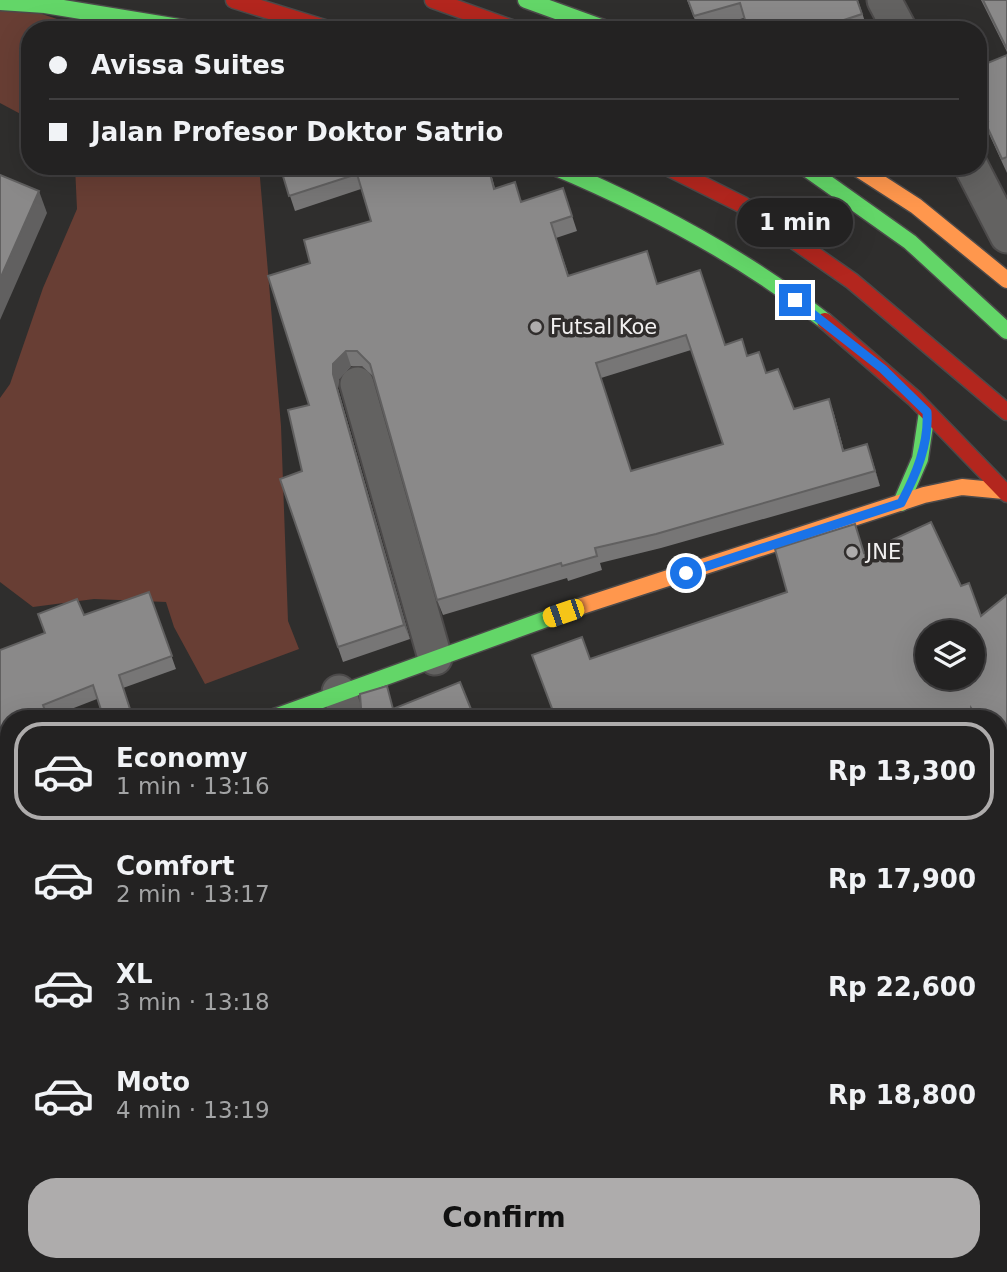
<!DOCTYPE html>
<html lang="en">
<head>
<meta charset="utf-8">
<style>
  :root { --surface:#232222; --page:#2f2f2f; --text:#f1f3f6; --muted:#a3a4a5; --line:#403f40; --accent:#aeacac }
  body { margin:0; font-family:"DejaVu Sans",sans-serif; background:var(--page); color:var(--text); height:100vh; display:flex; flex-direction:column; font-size:26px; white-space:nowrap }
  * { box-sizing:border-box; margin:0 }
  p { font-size:23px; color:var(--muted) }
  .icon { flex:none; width:38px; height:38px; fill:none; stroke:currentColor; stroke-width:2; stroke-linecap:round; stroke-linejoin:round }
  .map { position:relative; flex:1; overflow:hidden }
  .panel { position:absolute; left:0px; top:710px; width:1008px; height:562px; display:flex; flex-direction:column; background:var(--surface); border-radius:28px 28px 0 0; box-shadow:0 7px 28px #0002,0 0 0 2px var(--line) }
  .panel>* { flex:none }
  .top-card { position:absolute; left:21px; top:21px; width:966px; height:154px; border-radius:28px; box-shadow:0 7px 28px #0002,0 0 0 2px var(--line); display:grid; align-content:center; height:154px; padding:0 28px; background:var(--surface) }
  .tools { position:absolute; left:915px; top:620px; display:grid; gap:14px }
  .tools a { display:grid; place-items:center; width:70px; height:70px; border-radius:50%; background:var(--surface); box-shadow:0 7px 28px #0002,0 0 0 2px var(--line); font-size:35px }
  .end { position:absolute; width:32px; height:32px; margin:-16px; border:9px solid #1a73e8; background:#fff; box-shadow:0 0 0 4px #fff }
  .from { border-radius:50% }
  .bubble { position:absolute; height:49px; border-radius:24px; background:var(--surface); box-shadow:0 7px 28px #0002,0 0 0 2px var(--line); font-size:23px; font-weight:600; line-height:49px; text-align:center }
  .car { position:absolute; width:21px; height:42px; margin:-21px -10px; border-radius:9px; box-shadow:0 0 5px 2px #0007; background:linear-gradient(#f5c518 24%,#345 0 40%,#f5c518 0 76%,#345 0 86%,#f5c518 0) }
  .top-card b { display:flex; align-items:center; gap:24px; height:66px; font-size:26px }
  .top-card b+b { border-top:2px solid var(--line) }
  .top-card i { width:18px; height:18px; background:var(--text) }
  ul { padding:12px 0 0; list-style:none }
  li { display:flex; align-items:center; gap:21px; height:98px; margin:0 14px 10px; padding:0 14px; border:4px solid transparent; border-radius:28px }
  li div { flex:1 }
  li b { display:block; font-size:26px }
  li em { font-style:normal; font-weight:600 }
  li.selected { border-color:var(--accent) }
  li>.icon { width:63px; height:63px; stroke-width:1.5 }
  .action { display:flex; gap:14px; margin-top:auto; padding:14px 28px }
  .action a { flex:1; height:80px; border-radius:28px; background:var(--accent); color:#111; font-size:28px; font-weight:600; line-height:80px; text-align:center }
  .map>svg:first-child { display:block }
</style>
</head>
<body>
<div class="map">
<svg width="1007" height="1272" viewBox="0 0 1007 1272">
  <rect width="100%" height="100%" fill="#2f2e2d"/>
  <!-- green -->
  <g fill="#683e34">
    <polygon points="0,0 90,30 30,30 30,119 0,103"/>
    <polygon points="75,166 259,166 281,426 288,621 299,649 205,684 174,627 166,602 94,599 33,607 0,582 0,398 10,384 43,288 77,209"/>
  </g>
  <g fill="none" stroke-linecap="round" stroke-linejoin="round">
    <defs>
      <g id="street">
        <polyline points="884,0 900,30"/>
        <polyline points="971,166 1007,236"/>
        <polyline points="357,384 435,658"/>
        <polyline points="339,692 348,719"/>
        <polyline points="999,1082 1007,1072"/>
        <polyline points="999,1257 1007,1269"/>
        <polyline points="478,1264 479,1272"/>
        <polyline points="757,1272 772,1264"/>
      </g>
      <g id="fast">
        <polyline points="526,0 609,30"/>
        <polyline points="0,2 45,5 197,30"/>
        <path d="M552 166C650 207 742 256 825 321"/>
        <polyline points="803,166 910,242 1007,331"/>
        <polyline points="901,503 920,459 927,412"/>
        <polyline points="269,719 582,606"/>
      </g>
      <g id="slow">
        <polyline points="854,166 916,206 1007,280"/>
        <polyline points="582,606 924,495 962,487 1004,491"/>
      </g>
      <g id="jam">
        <polyline points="234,0 331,30"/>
        <polyline points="433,0 517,30"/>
        <polyline points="665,166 743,205 852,281 1007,412"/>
        <polyline points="825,321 914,398 1007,494"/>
        <polyline points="0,823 9,820"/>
      </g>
    </defs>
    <!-- street casing -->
    <use href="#street" stroke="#4c4a4a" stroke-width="37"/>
    <!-- fast casing -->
    <use href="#fast" stroke="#4c4a4a" stroke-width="19"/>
    <!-- slow casing -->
    <use href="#slow" stroke="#4c4a4a" stroke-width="19"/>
    <!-- jam casing -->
    <use href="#jam" stroke="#4c4a4a" stroke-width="19"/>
    <!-- street -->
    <use href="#street" stroke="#636261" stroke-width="33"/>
    <!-- fast -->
    <use href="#fast" stroke="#63d668" stroke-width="16"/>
    <!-- slow -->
    <use href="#slow" stroke="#ff974d" stroke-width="16"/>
    <!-- jam -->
    <use href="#jam" stroke="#b3261e" stroke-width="16"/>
  </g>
  <!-- wall -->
  <g fill="#777676" fill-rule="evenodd">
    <polygon points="687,0 858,0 867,28 862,30 748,30 744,18 699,30"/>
    <polygon points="981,0 1007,0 1007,52"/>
    <polygon points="1007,55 1007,173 990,136 985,122 987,121 978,100 978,67"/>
    <path d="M280 166H489L495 188 521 202 563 188 577 231 556 238 569 276 658 284 725 344 748 355 767 373 794 409 829 399 834 414 844 451 872 459 880 486 661 548 600 563 602 570 568 581 567 578 443 615 437 600 374 377 362 366H351L339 379 338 389 410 639 343 662 280 479 302 471 309 405 310 263 371 221 361 189 295 211ZM691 350 723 444 631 471 601 378Z"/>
    <polygon points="865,553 961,586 981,616 1007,595 1007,764 1003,766 999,759 999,719 556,719 590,659 787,592"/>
    <polygon points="149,592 176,669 123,688 134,719 104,719 97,699 48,718 9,719 9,749 7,750 5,744 0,746 0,650 45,633 84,615"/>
    <polygon points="1007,820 1007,888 999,891 999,824"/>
    <polygon points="9,845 9,962 0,964 0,847"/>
    <polygon points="999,938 1003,950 1007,947 1007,997 999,986"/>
    <polygon points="9,984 9,1231 0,1231 0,985"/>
    <polygon points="1007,1134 1007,1187 999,1177 999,1139"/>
    <polygon points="717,1264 741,1264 739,1266 722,1272 720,1272"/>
  </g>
  <!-- shaded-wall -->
  <g fill="#616060">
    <polygon points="39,191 47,213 0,320 0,279"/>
    <polygon points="346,351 351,366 339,379 338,389 410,639 404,625 333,374 333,364"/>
    <polygon points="829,399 834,414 848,466 843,451"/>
    <polygon points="867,444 872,459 880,486 875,471"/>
    <polygon points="971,708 975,719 970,719"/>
    <polygon points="219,1264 225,1264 225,1272 218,1272"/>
  </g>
  <!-- building -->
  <g fill="#8a8989" stroke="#616060" stroke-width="2" fill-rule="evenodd">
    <polygon points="688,0 857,0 862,14 841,21 844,30 748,30 740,3 694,16"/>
    <polygon points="983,0 1007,0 1007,49"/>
    <polygon points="1007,55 1007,157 1002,159 985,122 988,121 978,98 978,67"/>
    <path d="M280 166H488L494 189 515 182 521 202 563 188 572 216 551 223 568 276 647 251 657 284 700 270 725 345 742 339 747 356 759 352 766 373 778 369 794 409 829 399 843 451 867 444 875 471 656 534 595 548 597 556 562 566 561 563 437 600 370 364 357 351H346L333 364V374L404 625 338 647 280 479 302 471 288 410 309 405 268 276 310 263 304 240 371 221 357 174 289 196ZM686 335 723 444 631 471 596 363Z"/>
    <polygon points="0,175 39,191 0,279"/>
    <path d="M931 522 961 586 969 583 981 616 1007 595V746L999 750V719H978L971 708 970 719H556L532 655 582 637 590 659 787 592 775 549 855 524 864 553ZM928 632H973V677H928Z"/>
    <polygon points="149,592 172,656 119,675 131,712 109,719 104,719 93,685 43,705 48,719 9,719 9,734 3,736 0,731 0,650 45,633 38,614 77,599 84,615"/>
    <polygon points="460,682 475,719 353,719 361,708 360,694 387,686 393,709"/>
    <polygon points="1007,820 1007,870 999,873 999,824"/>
    <polygon points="8,845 9,945 0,947 0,847"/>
    <polygon points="999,938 1003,950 1007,947 1007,989 999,978"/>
    <polygon points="9,984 9,1215 0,1215 0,985"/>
    <polygon points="1007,1134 1007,1177 1006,1178 999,1169 999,1139"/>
    <polygon points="108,1264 219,1264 218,1272 107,1272"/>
    <polygon points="358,1264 457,1264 458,1268 463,1272 359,1272"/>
    <polygon points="491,1264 641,1264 643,1272 485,1272"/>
    <polygon points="861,1264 970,1264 974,1272 865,1272"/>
    <polygon points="987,1266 992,1272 975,1272"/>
  </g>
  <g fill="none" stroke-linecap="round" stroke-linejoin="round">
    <!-- route -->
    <path stroke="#1a73e8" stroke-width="9" d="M686 573 901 503C916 475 929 444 927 412L883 369 795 300"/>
  </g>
  <!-- markers -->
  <g fill="#aeacac" stroke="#302d2c" stroke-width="2.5">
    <circle cx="536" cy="327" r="7"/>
    <circle cx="852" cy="552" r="7"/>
  </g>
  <g text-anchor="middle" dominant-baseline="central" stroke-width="7" stroke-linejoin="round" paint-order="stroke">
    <!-- poi labels -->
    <g font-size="21" fill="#f2f0f0" stroke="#302d2c" text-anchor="start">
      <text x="550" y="327">Futsal Koe</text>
      <text x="866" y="552">JNE</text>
    </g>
  </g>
</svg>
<div class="tools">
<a><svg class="icon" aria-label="layers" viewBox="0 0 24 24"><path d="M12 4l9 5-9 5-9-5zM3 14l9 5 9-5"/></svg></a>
</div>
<i class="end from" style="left:686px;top:573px"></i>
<i class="end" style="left:795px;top:300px"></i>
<div class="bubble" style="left:737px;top:198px;width:116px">1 min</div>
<i class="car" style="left:563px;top:613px;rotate:251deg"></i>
<div class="top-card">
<b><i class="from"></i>Avissa Suites</b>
<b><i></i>Jalan Profesor Doktor Satrio</b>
</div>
<section class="panel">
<ul>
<li class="selected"><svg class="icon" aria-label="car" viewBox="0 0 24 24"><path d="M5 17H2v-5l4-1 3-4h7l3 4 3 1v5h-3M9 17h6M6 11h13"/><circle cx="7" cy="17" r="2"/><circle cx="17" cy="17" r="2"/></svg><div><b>Economy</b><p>1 min · 13:16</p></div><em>Rp 13,300</em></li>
<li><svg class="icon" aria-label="car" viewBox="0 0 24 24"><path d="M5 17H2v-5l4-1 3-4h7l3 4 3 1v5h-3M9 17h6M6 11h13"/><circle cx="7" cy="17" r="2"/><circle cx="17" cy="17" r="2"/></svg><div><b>Comfort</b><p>2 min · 13:17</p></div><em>Rp 17,900</em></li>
<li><svg class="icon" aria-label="car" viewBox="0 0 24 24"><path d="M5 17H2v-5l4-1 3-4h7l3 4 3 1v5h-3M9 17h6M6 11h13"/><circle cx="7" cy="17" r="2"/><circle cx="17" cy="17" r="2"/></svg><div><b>XL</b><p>3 min · 13:18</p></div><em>Rp 22,600</em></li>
<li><svg class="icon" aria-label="car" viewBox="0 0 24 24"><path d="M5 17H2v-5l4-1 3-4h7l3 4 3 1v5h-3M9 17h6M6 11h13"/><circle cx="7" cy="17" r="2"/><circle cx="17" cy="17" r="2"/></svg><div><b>Moto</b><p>4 min · 13:19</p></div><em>Rp 18,800</em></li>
</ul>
<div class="action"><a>Confirm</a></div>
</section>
</div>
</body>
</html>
